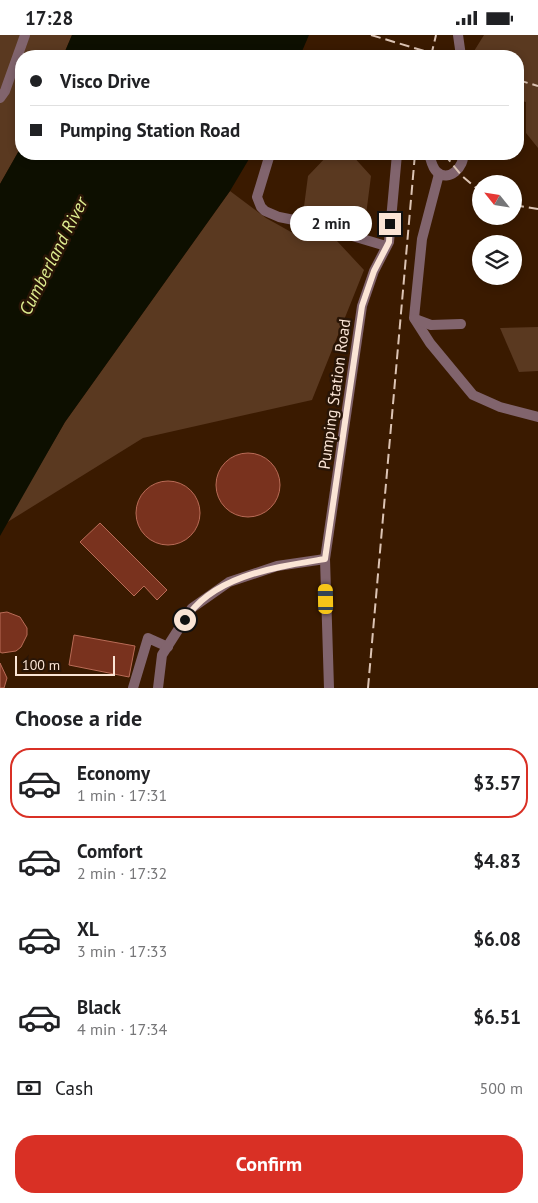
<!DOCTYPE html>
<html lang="en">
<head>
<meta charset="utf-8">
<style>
  :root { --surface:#fff; --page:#f6f6f6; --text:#202124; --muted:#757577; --line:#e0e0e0; --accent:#d93025 }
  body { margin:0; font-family:"PT Sans",sans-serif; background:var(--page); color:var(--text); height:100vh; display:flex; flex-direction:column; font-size:19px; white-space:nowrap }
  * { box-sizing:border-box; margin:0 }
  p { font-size:16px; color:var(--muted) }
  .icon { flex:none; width:28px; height:28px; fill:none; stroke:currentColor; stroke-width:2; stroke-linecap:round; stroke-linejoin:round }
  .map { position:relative; height:653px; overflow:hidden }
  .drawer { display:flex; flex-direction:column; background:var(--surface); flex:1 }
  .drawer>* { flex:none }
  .hud { position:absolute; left:15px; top:15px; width:509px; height:110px; border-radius:20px; box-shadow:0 2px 8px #0003; display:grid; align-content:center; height:110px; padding:0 15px; background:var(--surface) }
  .needle { width:32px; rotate:300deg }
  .controls { position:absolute; left:472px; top:140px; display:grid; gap:10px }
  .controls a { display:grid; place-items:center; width:50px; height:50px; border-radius:50%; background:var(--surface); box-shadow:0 2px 8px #0003; font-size:25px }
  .scale { position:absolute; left:15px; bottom:12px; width:100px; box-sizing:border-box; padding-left:5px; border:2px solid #fae4d5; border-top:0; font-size:14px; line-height:18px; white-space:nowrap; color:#fae4d5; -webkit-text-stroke:4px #291506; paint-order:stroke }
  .end { position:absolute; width:22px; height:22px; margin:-11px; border:6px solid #fae4d5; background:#111; box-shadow:0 0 0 2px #111 }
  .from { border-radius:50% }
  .bubble { position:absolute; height:35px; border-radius:18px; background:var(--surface); box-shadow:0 2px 8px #0003; font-size:16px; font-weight:600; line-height:35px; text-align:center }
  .car { position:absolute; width:15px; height:30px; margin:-15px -8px; border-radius:6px; box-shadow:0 0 4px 1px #0007; background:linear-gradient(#f5c518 24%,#345 0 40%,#f5c518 0 76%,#345 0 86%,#f5c518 0) }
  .hud b { display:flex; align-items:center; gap:18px; height:48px; font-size:19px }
  .hud b+b { border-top:1px solid var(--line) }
  .hud i { width:12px; height:12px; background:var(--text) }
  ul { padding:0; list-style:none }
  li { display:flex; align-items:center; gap:15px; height:70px; margin:0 10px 8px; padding:0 5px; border:2px solid transparent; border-radius:20px }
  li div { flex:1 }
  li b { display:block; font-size:19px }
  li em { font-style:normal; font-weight:600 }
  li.current { border-color:var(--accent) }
  li>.icon { width:45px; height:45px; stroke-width:1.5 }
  h2 { padding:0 15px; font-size:22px; line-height:60px }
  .pay { display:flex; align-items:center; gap:12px; height:55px; padding:0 15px; font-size:19px }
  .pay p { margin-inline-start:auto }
  .button { display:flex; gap:10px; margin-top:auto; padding:10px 15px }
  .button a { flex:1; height:58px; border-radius:20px; background:var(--accent); color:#fff; font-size:20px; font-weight:600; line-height:58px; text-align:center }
  .status { display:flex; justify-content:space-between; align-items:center; height:35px; padding:0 25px; background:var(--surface); direction:ltr }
  .status svg { height:14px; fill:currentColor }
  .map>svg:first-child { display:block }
</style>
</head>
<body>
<div class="status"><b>17:28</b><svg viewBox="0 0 49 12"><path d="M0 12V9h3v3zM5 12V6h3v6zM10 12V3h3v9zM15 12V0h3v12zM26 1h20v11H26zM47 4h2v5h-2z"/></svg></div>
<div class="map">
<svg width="538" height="653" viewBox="0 0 538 653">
  <rect width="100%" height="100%" fill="#3a1a00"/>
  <!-- green -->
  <g fill="#5a3920">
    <polygon points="0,0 72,0 63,21 21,21 21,112 0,149"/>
    <polygon points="484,0 538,0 538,113 526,98 526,67 518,65 518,21 471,21"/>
    <polygon points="351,119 371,141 366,180 337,206 364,235 312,365 143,403 6,488 65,387 230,156 266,183 300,202 308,141 328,120"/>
    <polygon points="538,292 538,336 519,337 500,293"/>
  </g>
  <!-- water -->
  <g fill="#0d0f00">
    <polygon points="72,0 309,0 300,21 63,21"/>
    <polygon points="21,112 21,119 252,119 230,156 65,387 0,501 0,149"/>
  </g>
  <!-- building -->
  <g fill="#79321e" stroke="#b96b56">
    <circle cx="248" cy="450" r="32"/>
    <circle cx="168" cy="478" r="32"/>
    <polygon points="100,488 167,555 157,565 144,551 134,561 80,507"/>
    <polygon points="7,577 20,582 27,593 27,600 21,612 16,616 2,618 0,617 0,578"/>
    <polygon points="74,600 135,611 129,642 69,630"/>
    <polygon points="0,628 7,643 4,653 0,653"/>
  </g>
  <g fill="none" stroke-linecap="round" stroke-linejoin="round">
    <!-- minor -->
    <g stroke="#81646d" stroke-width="10">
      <polyline points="458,0 461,21"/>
      <polyline points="0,63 5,56 25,0"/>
      <polyline points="270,119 257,162 261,172 265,176 279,182 309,188 386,211"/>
      <path d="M429 119C431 125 432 133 437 137 449 148 465 131 463 119"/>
      <polyline points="439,139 422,204 414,283 430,308 473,360 500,372 538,382"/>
      <polyline points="415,284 431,290 461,289"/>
      <polyline points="133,653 148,603 168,612"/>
      <polyline points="158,653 162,620 192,573 229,547 277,531 325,524"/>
      <polyline points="329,653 325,524 362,271 374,236 389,207 397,119"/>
    </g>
    <!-- rail -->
    <g stroke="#dcc4b4" stroke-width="2" stroke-dasharray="10 5" stroke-linecap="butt">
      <polyline points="371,0 441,21"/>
      <polyline points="431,21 436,0"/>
      <polyline points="518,45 538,51"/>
      <polyline points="444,119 462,141 481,157"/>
      <polyline points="514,170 538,174"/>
      <polyline points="368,653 415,119"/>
    </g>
  </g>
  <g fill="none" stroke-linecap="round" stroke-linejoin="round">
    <!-- route -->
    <path stroke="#fae4d5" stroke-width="6" d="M185 585C213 540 277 532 325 524L362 271 374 236 389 207 390 189"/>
  </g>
  <g text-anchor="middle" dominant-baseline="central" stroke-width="5" stroke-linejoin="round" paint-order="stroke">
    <!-- street labels -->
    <g font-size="16" fill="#fae4d5" stroke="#291506">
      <text transform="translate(334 359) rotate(-82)">Pumping Station Road</text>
    </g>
    <!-- water labels -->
    <g font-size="18" font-style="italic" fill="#dfee90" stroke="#291506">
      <text transform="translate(53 221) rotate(-63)">Cumberland River</text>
    </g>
  </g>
</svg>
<div class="controls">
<a><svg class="needle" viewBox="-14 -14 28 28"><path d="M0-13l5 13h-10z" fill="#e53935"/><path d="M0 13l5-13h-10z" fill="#757577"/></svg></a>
<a><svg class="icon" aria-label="layers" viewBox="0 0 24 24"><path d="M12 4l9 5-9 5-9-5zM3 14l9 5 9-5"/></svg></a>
</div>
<div class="scale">100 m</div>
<i class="end from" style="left:185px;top:585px"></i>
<i class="end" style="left:390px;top:189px"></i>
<div class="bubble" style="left:290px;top:171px;width:82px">2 min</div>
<i class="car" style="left:326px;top:564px;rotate:359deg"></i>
<div class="hud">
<b><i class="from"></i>Visco Drive</b>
<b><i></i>Pumping Station Road</b>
</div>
</div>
<section class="drawer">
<h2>Choose a ride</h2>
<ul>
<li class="current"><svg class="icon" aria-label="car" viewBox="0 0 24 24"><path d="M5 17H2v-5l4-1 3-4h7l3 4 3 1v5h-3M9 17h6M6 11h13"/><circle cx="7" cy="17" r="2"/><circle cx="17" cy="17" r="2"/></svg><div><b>Economy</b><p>1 min · 17:31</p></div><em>$3.57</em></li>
<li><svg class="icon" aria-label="car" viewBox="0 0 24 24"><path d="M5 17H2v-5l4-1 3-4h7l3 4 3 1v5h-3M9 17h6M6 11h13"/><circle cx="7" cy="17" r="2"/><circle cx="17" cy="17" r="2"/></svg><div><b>Comfort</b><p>2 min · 17:32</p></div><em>$4.83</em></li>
<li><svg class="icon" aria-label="car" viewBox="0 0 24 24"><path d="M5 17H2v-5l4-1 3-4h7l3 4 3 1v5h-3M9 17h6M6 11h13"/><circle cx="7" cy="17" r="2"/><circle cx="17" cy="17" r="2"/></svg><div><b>XL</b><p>3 min · 17:33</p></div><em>$6.08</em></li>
<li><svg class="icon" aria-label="car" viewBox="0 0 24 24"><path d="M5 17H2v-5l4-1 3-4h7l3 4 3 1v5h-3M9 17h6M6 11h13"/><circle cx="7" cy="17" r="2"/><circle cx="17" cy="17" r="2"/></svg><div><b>Black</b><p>4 min · 17:34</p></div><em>$6.51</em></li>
</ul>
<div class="pay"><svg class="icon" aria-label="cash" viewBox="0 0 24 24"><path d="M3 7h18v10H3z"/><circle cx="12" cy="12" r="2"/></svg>Cash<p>500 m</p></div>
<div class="button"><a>Confirm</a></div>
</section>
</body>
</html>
